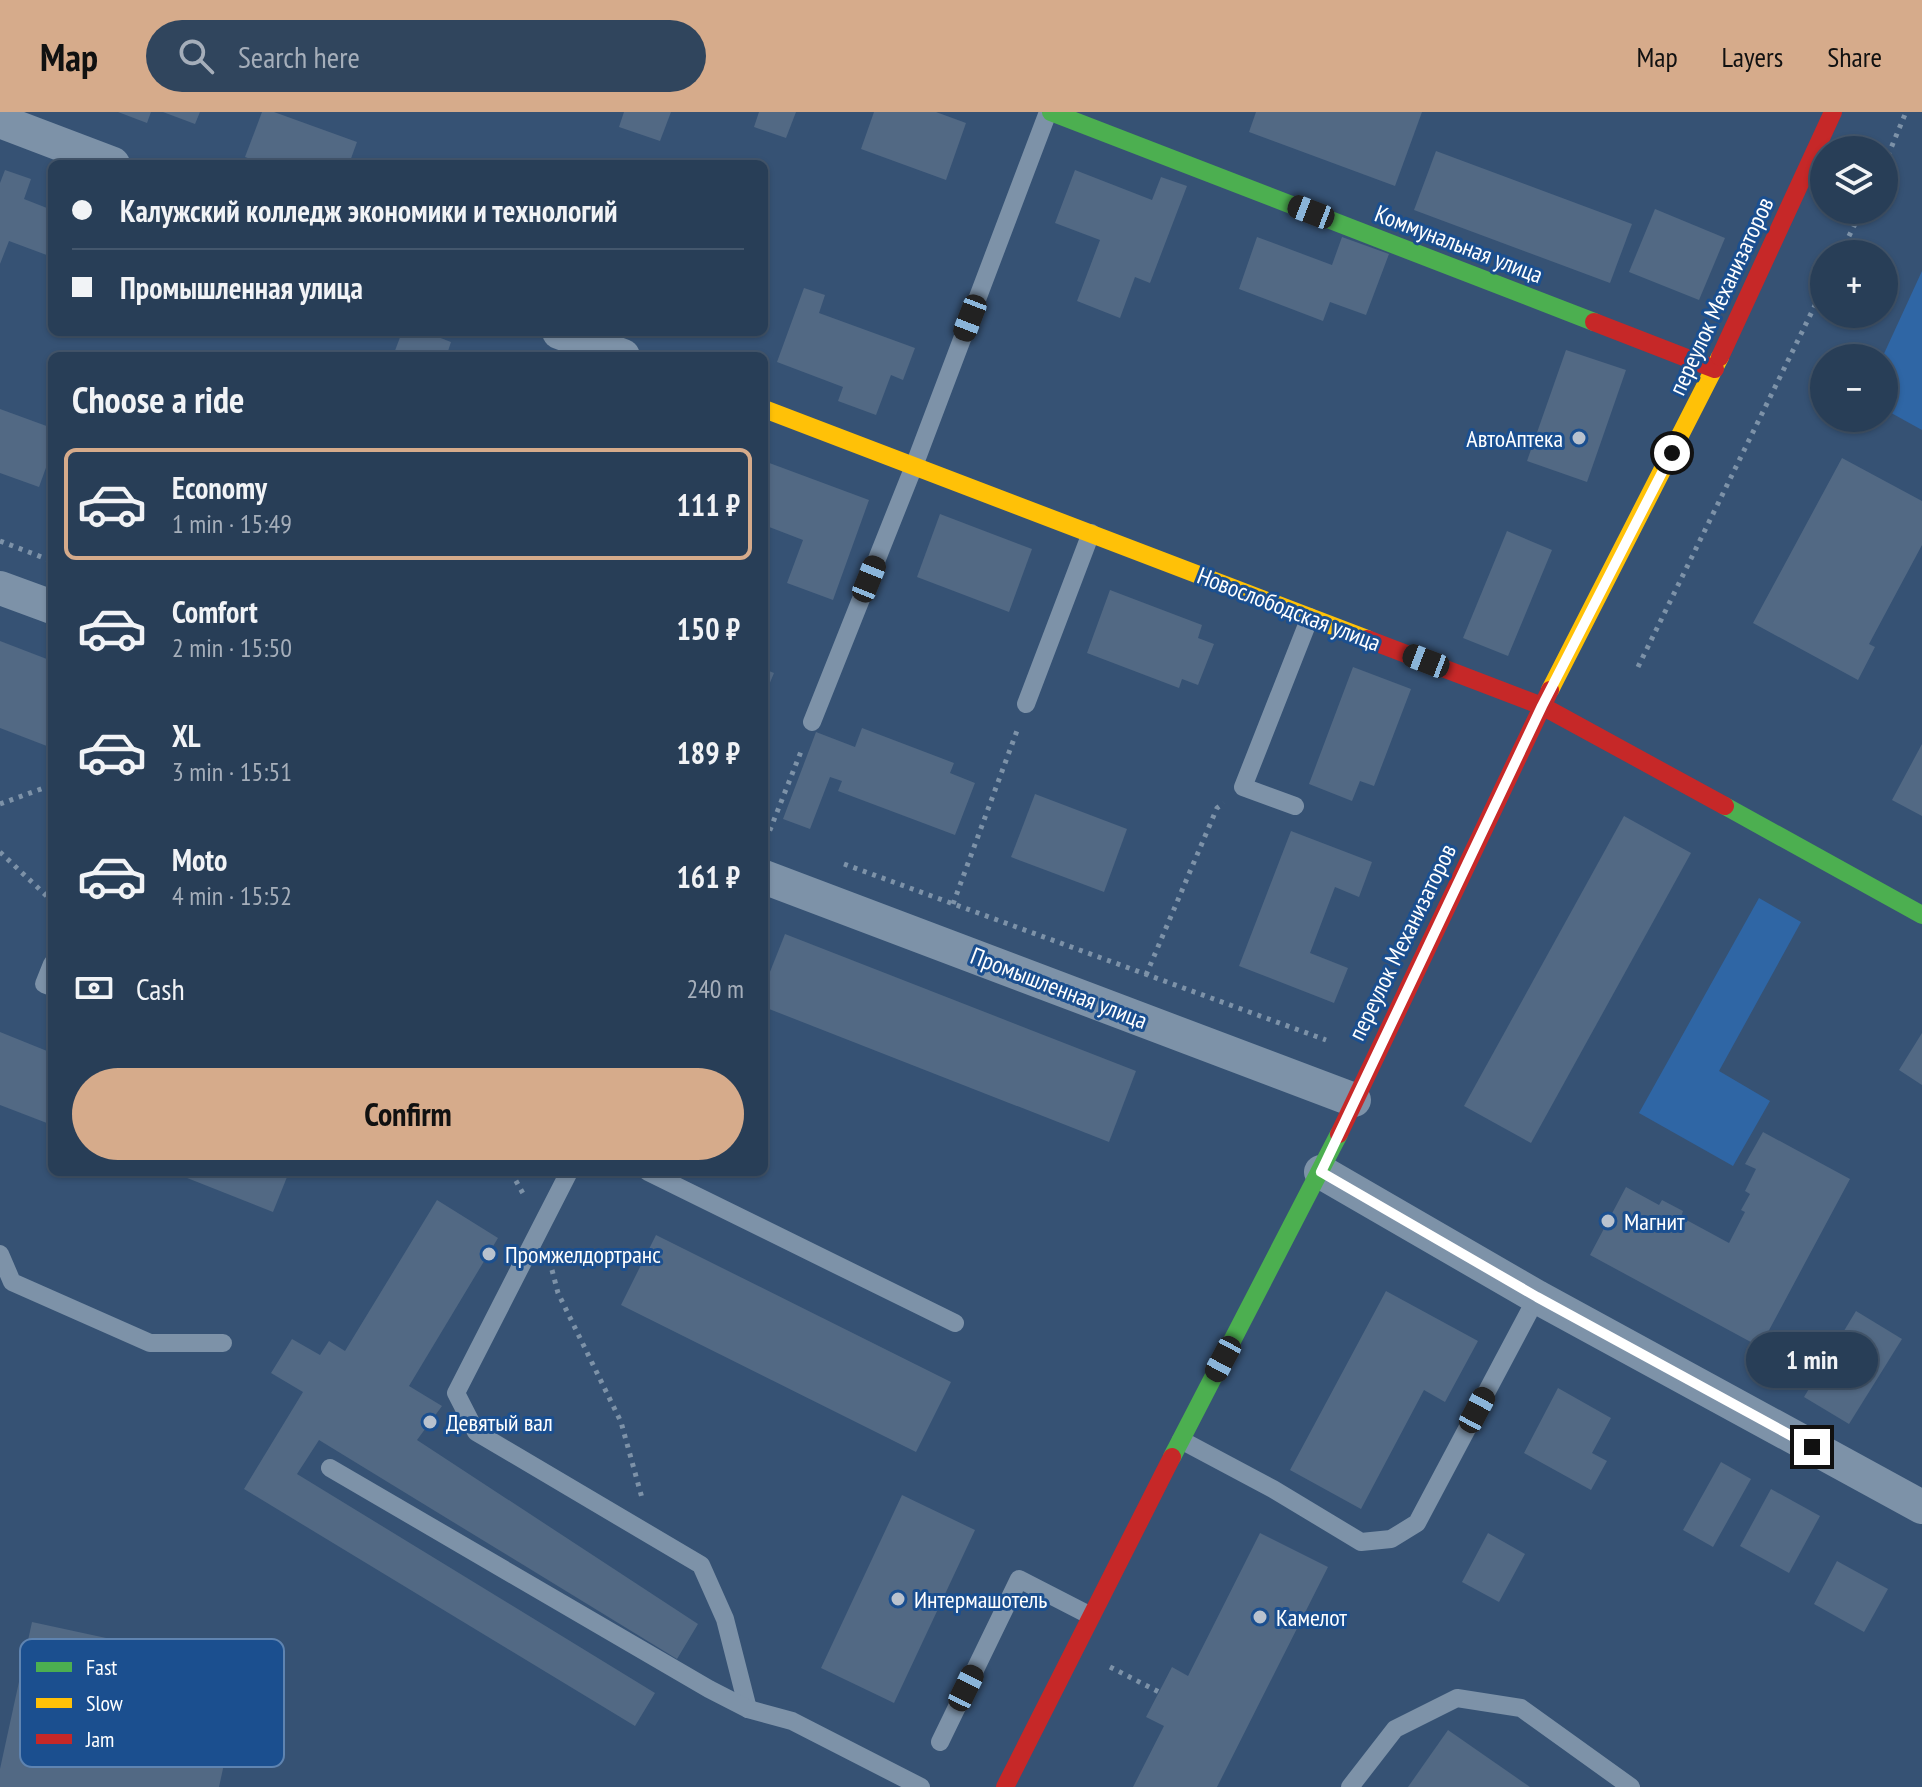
<!DOCTYPE html>
<html lang="en">
<head>
<meta charset="utf-8">
<style>
  :root { --surface:#283e57; --page:#30455d; --text:#f1f3f6; --muted:#a5aeba; --line:#44576d; --accent:#d6ab8b }
  body { margin:0; font-family:"PT Sans Narrow",sans-serif; background:var(--page); color:var(--text); height:100vh; display:flex; flex-direction:column; font-size:30px; white-space:nowrap }
  * { box-sizing:border-box; margin:0 }
  p { font-size:26px; color:var(--muted) }
  .icon { flex:none; width:44px; height:44px; fill:none; stroke:currentColor; stroke-width:2; stroke-linecap:round; stroke-linejoin:round }
  .map { position:relative; flex:1; overflow:hidden }
  .sheet { position:absolute; left:48px; top:240px; width:720px; height:824px; display:flex; flex-direction:column; background:var(--surface); border-radius:12px; box-shadow:0 2px 6px #0004,0 0 0 2px var(--line) }
  .sheet>* { flex:none }
  .banner { position:absolute; left:48px; top:48px; width:720px; height:176px; border-radius:12px; box-shadow:0 2px 6px #0004,0 0 0 2px var(--line); display:grid; align-content:center; height:176px; padding:0 24px; background:var(--surface) }
  .fabs { position:absolute; left:1810px; top:24px; display:grid; gap:16px }
  .fabs a { display:grid; place-items:center; width:88px; height:88px; border-radius:50%; background:var(--surface); box-shadow:0 2px 6px #0004,0 0 0 2px var(--line); font-size:40px }
  .end { position:absolute; width:36px; height:36px; margin:-18px; border:10px solid #fff; background:#111; box-shadow:0 0 0 4px #111 }
  .from { border-radius:50% }
  .bubble { position:absolute; height:56px; border-radius:28px; background:var(--surface); box-shadow:0 2px 6px #0004,0 0 0 2px var(--line); font-size:26px; font-weight:600; line-height:56px; text-align:center }
  .car { position:absolute; width:24px; height:48px; margin:-24px -12px; border-radius:10px; box-shadow:0 0 6px 2px #0007; background:linear-gradient(#222 24%,#8ab4d8 0 40%,#222 0 76%,#8ab4d8 0 86%,#222 0) }
  .banner b { display:flex; align-items:center; gap:28px; height:76px; font-size:30px }
  .banner b+b { border-top:2px solid var(--line) }
  .banner i { width:20px; height:20px; background:var(--text) }
  ul { padding:0; list-style:none }
  li { display:flex; align-items:center; gap:24px; height:112px; margin:0 16px 12px; padding:0 8px; border:4px solid transparent; border-radius:12px }
  li div { flex:1 }
  li b { display:block; font-size:30px }
  li em { font-style:normal; font-weight:600 }
  li.current { border-color:var(--accent) }
  li>.icon { width:72px; height:72px; stroke-width:1.5 }
  h2 { padding:0 24px; font-size:36px; line-height:96px }
  .pay { display:flex; align-items:center; gap:20px; height:88px; padding:0 24px; font-size:30px }
  .pay p { margin-inline-start:auto }
  .cta { display:flex; gap:16px; margin-top:auto; padding:16px 24px }
  .cta a { flex:1; height:92px; border-radius:48px; background:var(--accent); color:#111; font-size:32px; font-weight:600; line-height:92px; text-align:center }
  header { display:flex; align-items:center; gap:48px; box-sizing:border-box; height:112px; padding:0 40px; background:var(--accent); color:#111 }
  header strong { font-size:38px }
  nav { display:flex; gap:44px; margin-inline-start:auto; font-size:28px }
  .search { width:560px; height:72px; background:var(--page); display:flex; align-items:center; gap:20px; box-sizing:border-box; padding:0 28px; border-radius:44px; color:var(--muted); font-size:30px }
  .map>svg:first-child { display:block }
</style>
</head>
<body>
<header>
<strong>Map</strong>
<div class="search"><svg class="icon" aria-label="search" viewBox="0 0 24 24"><circle cx="10" cy="10" r="6"/><path d="M15 15l6 6"/></svg>Search here</div>
<nav><a>Map</a><a>Layers</a><a>Share</a></nav>
</header>
<div class="map">
<svg width="1922" height="1675" viewBox="0 0 1922 1675">
  <rect width="100%" height="100%" fill="#365274"/>
  <!-- green -->
  <g fill="#2f66a5">
    <polygon points="1922,159 1922,318 1884,297 1882,246"/>
    <polygon points="1759,786 1801,810 1719,959 1770,989 1733,1054 1639,1001"/>
  </g>
  <!-- building -->
  <g fill="#526984">
    <polygon points="118,0 151,0 147,11"/>
    <polygon points="163,0 200,0 195,12"/>
    <polygon points="262,0 274,0 357,30 349,52 264,52 245,45"/>
    <polygon points="624,0 671,0 660,29 619,15"/>
    <polygon points="759,0 796,0 786,26 754,15"/>
    <polygon points="874,0 936,0 966,11 946,68 861,37"/>
    <polygon points="1256,0 1422,0 1395,74 1249,20"/>
    <polygon points="1436,39 1632,112 1610,171 1414,98"/>
    <polygon points="5,58 31,67 24,87 52,98 52,145 9,129 0,152 0,71"/>
    <polygon points="1075,58 1152,88 1161,65 1187,74 1150,171 1135,165 1120,206 1077,189 1100,128 1055,111"/>
    <polygon points="1655,97 1725,126 1699,188 1629,160"/>
    <polygon points="1257,125 1332,153 1342,125 1389,142 1366,203 1330,190 1323,209 1239,177"/>
    <polygon points="804,176 825,183 819,201 915,236 903,268 891,263 876,303 838,289 843,275 777,250"/>
    <polygon points="402,220 425,220 451,230 448,239 460,244 393,244"/>
    <polygon points="1566,238 1626,258 1587,370 1527,349"/>
    <polygon points="0,297 52,316 52,339 39,375 0,361"/>
    <polygon points="1842,346 1922,389 1922,433 1869,532 1875,535 1858,568 1753,511"/>
    <polygon points="764,349 869,388 833,488 787,471 803,428 764,413"/>
    <polygon points="940,402 1032,437 1009,500 917,465"/>
    <polygon points="1507,419 1552,438 1508,544 1463,526"/>
    <polygon points="1110,478 1202,513 1198,526 1214,532 1198,573 1182,567 1179,576 1087,541"/>
    <polygon points="0,529 52,549 52,636 0,616"/>
    <polygon points="1353,555 1411,577 1374,674 1360,669 1352,689 1309,672"/>
    <polygon points="764,557 774,561 764,585"/>
    <polygon points="862,616 954,651 950,661 975,671 955,723 838,679 842,669 830,665 810,717 783,707 816,620 855,635"/>
    <polygon points="1922,632 1922,704 1892,688"/>
    <polygon points="1035,682 1127,717 1104,780 1011,745"/>
    <polygon points="1624,704 1691,741 1531,1031 1464,994"/>
    <polygon points="1291,719 1372,750 1359,785 1335,775 1310,841 1348,856 1334,891 1239,854"/>
    <polygon points="785,822 1136,959 1109,1030 764,895 764,875"/>
    <polygon points="0,920 52,941 52,1013 0,993"/>
    <polygon points="1922,921 1922,973 1899,958"/>
    <polygon points="1763,1020 1850,1067 1760,1235 1590,1143 1626,1075 1659,1093 1662,1088 1683,1099 1681,1105 1729,1131 1745,1100 1741,1098 1750,1082 1745,1079 1756,1057 1745,1052"/>
    <polygon points="172,1060 289,1060 273,1100"/>
    <polygon points="437,1088 498,1126 409,1274 442,1294 417,1328 698,1512 677,1547 319,1328 297,1362 655,1581 635,1614 244,1377 303,1280 271,1261 292,1227 320,1243 329,1229 345,1239"/>
    <polygon points="656,1123 951,1270 916,1340 621,1193"/>
    <polygon points="1386,1179 1478,1229 1445,1290 1424,1278 1361,1397 1290,1358"/>
    <polygon points="1856,1199 1902,1227 1849,1312 1804,1285"/>
    <polygon points="1558,1276 1611,1306 1592,1341 1607,1349 1591,1378 1524,1341"/>
    <polygon points="1721,1350 1751,1367 1713,1435 1683,1418"/>
    <polygon points="1771,1377 1820,1404 1789,1461 1740,1434"/>
    <polygon points="902,1383 975,1418 894,1591 821,1556"/>
    <polygon points="1260,1421 1328,1455 1217,1675 1133,1675 1164,1614 1146,1605 1172,1555 1188,1564"/>
    <polygon points="1488,1421 1525,1442 1499,1490 1462,1470"/>
    <polygon points="1837,1449 1888,1477 1864,1520 1814,1492"/>
    <polygon points="32,1510 245,1556 219,1675 0,1675 0,1657"/>
    <polygon points="1448,1618 1530,1675 1408,1675"/>
  </g>
  <g fill="none" stroke-linecap="round" stroke-linejoin="round">
    <!-- path -->
    <g stroke="#7d92a8" stroke-width="5" stroke-dasharray="4 6" stroke-linecap="butt">
      <polyline points="1884,53 1906,0"/>
      <polyline points="1840,142 1862,98"/>
      <polyline points="0,429 52,449"/>
      <polyline points="1638,555 1824,175"/>
      <polyline points="0,692 52,673"/>
      <polyline points="766,728 802,637"/>
      <polyline points="0,740 52,789"/>
      <polyline points="844,752 1326,928"/>
      <polyline points="953,792 1018,616"/>
      <polyline points="1146,863 1217,696 1224,691"/>
      <polyline points="511,1060 525,1085"/>
      <polyline points="552,1158 558,1181 621,1310 642,1386"/>
      <polyline points="1110,1555 1159,1580"/>
    </g>
    <!-- lane -->
    <g stroke="#7d92a8" stroke-width="18">
      <polyline points="1026,592 1091,421"/>
      <polyline points="812,610 914,354 1048,0"/>
      <polyline points="1295,694 1243,675 1310,505"/>
      <polyline points="52,852 44,872 52,875"/>
      <polyline points="569,1060 456,1281 476,1320 701,1453 725,1507 748,1597"/>
      <polyline points="648,1060 955,1211"/>
      <polyline points="0,1142 12,1170 150,1231 223,1231"/>
      <polyline points="1181,1328 1273,1377 1361,1430 1391,1427 1417,1411 1537,1185"/>
      <polyline points="330,1356 709,1577 748,1597 792,1609 921,1675"/>
      <polyline points="940,1630 1019,1467 1091,1504"/>
      <polyline points="1350,1675 1395,1617 1457,1586 1521,1596 1631,1675"/>
    </g>
    <!-- street -->
    <g stroke="#7d92a8" stroke-width="34">
      <polyline points="0,9 113,52"/>
      <polyline points="559,220 623,244"/>
      <polyline points="0,476 52,495"/>
      <polyline points="764,765 1354,988"/>
      <polyline points="1321,1060 1537,1185 1922,1395"/>
    </g>
    <!-- fast -->
    <g stroke="#4caf50" stroke-width="18">
      <polyline points="1051,0 1594,210"/>
      <polyline points="1725,694 1922,803"/>
      <polyline points="1172,1345 1339,1022"/>
    </g>
    <!-- slow -->
    <g stroke="#ffc107" stroke-width="18">
      <polyline points="764,297 1367,527"/>
      <polyline points="1550,578 1720,245"/>
    </g>
    <!-- jam -->
    <g stroke="#c62828" stroke-width="18">
      <polyline points="1594,210 1715,257"/>
      <polyline points="1720,245 1833,0"/>
      <polyline points="1367,527 1542,594 1725,694"/>
      <polyline points="1339,1022 1550,578"/>
      <polyline points="1005,1675 1172,1345"/>
    </g>
  </g>
  <g fill="none" stroke-linecap="round" stroke-linejoin="round">
    <!-- route -->
    <polyline stroke="#fff" stroke-width="10" points="1672,341 1542,594 1321,1060 1537,1185 1812,1335"/>
  </g>
  <!-- markers -->
  <g fill="#b9c2ce" stroke="#1b4f8f" stroke-width="3">
    <circle cx="1579" cy="326" r="8"/>
    <circle cx="1608" cy="1109" r="8"/>
    <circle cx="489" cy="1142" r="8"/>
    <circle cx="430" cy="1310" r="8"/>
    <circle cx="898" cy="1487" r="8"/>
    <circle cx="1260" cy="1505" r="8"/>
  </g>
  <g text-anchor="middle" dominant-baseline="central" stroke-width="6" stroke-linejoin="round" paint-order="stroke">
    <!-- street labels -->
    <g font-size="24" fill="#fff" stroke="#1b4f8f">
      <text transform="translate(1459 132) rotate(21)">Коммунальная улица</text>
      <text transform="translate(1721 184) rotate(-65)">переулок Механизаторов</text>
      <text transform="translate(1289 497) rotate(21)">Новослободская улица</text>
      <text transform="translate(1402 830) rotate(-64)">переулок Механизаторов</text>
      <text transform="translate(1059 876) rotate(21)">Промышленная улица</text>
    </g>
    <!-- poi labels -->
    <g font-size="24" fill="#fff" stroke="#1b4f8f" text-anchor="start">
      <text x="1563" y="326" text-anchor="end">АвтоАптека</text>
      <text x="1624" y="1109">Магнит</text>
      <text x="505" y="1142">Промжелдортранс</text>
      <text x="446" y="1310">Девятый вал</text>
      <text x="914" y="1487">Интермашотель</text>
      <text x="1276" y="1505">Камелот</text>
    </g>
  </g>
  <!-- legend -->
  <rect x="20" y="1527" width="264" height="128" rx="12" fill="#1b4f8f" stroke="#5f84b1" stroke-width="2"/>
  <rect x="36" y="1550" width="36" height="10" fill="#4caf50"/>
  <rect x="36" y="1586" width="36" height="10" fill="#ffc107"/>
  <rect x="36" y="1622" width="36" height="10" fill="#c62828"/>
  <g font-size="22" fill="#fff">
    <text x="86" y="1563">Fast</text>
    <text x="86" y="1599">Slow</text>
    <text x="86" y="1635">Jam</text>
  </g>
</svg>
<div class="fabs">
<a><svg class="icon" aria-label="layers" viewBox="0 0 24 24"><path d="M12 4l9 5-9 5-9-5zM3 14l9 5 9-5"/></svg></a>
<a>+</a>
<a>−</a>
</div>
<i class="end from" style="left:1672px;top:341px"></i>
<i class="end" style="left:1812px;top:1335px"></i>
<div class="bubble" style="left:1746px;top:1220px;width:132px">1 min</div>
<i class="car" style="left:1311px;top:100px;rotate:291deg"></i>
<i class="car" style="left:970px;top:206px;rotate:201deg"></i>
<i class="car" style="left:869px;top:467px;rotate:22deg"></i>
<i class="car" style="left:1426px;top:549px;rotate:291deg"></i>
<i class="car" style="left:1223px;top:1247px;rotate:208deg"></i>
<i class="car" style="left:1477px;top:1298px;rotate:28deg"></i>
<i class="car" style="left:966px;top:1576px;rotate:26deg"></i>
<div class="banner">
<b><i class="from"></i>Калужский колледж экономики и технологий</b>
<b><i></i>Промышленная улица</b>
</div>
<section class="sheet">
<h2>Choose a ride</h2>
<ul>
<li class="current"><svg class="icon" aria-label="car" viewBox="0 0 24 24"><path d="M5 17H2v-5l4-1 3-4h7l3 4 3 1v5h-3M9 17h6M6 11h13"/><circle cx="7" cy="17" r="2"/><circle cx="17" cy="17" r="2"/></svg><div><b>Economy</b><p>1 min · 15:49</p></div><em>111 ₽</em></li>
<li><svg class="icon" aria-label="car" viewBox="0 0 24 24"><path d="M5 17H2v-5l4-1 3-4h7l3 4 3 1v5h-3M9 17h6M6 11h13"/><circle cx="7" cy="17" r="2"/><circle cx="17" cy="17" r="2"/></svg><div><b>Comfort</b><p>2 min · 15:50</p></div><em>150 ₽</em></li>
<li><svg class="icon" aria-label="car" viewBox="0 0 24 24"><path d="M5 17H2v-5l4-1 3-4h7l3 4 3 1v5h-3M9 17h6M6 11h13"/><circle cx="7" cy="17" r="2"/><circle cx="17" cy="17" r="2"/></svg><div><b>XL</b><p>3 min · 15:51</p></div><em>189 ₽</em></li>
<li><svg class="icon" aria-label="car" viewBox="0 0 24 24"><path d="M5 17H2v-5l4-1 3-4h7l3 4 3 1v5h-3M9 17h6M6 11h13"/><circle cx="7" cy="17" r="2"/><circle cx="17" cy="17" r="2"/></svg><div><b>Moto</b><p>4 min · 15:52</p></div><em>161 ₽</em></li>
</ul>
<div class="pay"><svg class="icon" aria-label="cash" viewBox="0 0 24 24"><path d="M3 7h18v10H3z"/><circle cx="12" cy="12" r="2"/></svg>Cash<p>240 m</p></div>
<div class="cta"><a>Confirm</a></div>
</section>
</div>
</body>
</html>
